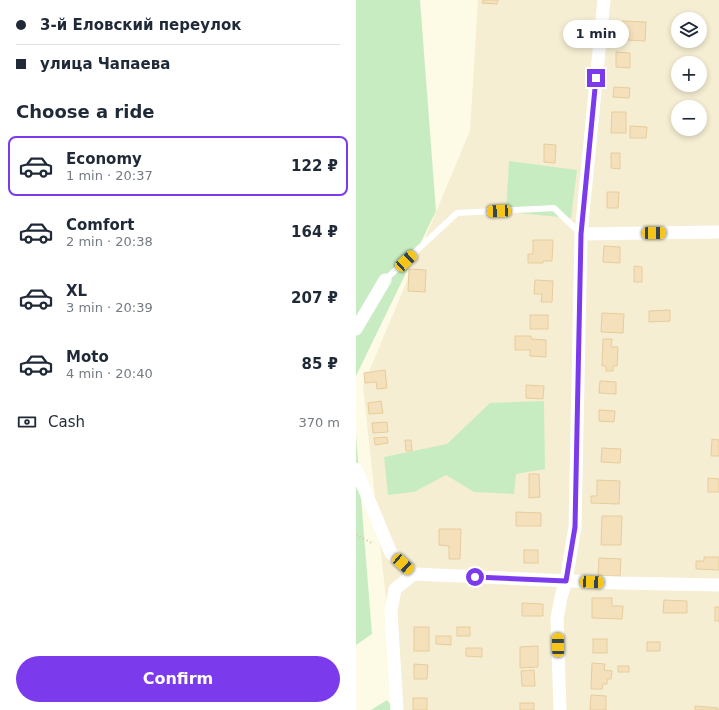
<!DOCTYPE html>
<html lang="en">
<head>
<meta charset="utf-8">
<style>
  :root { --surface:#fff; --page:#f6f6f7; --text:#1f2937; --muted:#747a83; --line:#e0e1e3; --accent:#7c3aed }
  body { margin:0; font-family:"DejaVu Sans",sans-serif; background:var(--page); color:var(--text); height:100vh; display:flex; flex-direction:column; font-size:15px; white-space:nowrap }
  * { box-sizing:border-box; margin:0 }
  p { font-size:13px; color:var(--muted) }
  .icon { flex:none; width:22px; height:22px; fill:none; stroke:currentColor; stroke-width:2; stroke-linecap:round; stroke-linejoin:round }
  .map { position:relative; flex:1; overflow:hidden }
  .panel { display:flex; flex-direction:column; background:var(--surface); width:356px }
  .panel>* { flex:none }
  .guide { display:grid; align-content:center; height:88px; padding:0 16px; background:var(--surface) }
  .buttons { position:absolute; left:315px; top:12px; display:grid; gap:8px }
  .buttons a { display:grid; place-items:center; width:36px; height:36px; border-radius:50%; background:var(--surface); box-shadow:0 2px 6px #0003; font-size:20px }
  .end { position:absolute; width:18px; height:18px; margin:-9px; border:5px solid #7c3aed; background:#fff; box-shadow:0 0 0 2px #fff }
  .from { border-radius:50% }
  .bubble { position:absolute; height:28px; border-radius:14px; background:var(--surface); box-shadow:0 2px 6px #0003; font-size:13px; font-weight:800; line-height:28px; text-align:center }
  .car { position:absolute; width:12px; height:24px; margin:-12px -6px; border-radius:5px; box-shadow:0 0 3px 1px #0007; background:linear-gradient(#f5c518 24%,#345 0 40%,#f5c518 0 76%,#345 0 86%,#f5c518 0) }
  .guide b { display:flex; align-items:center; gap:14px; height:38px; font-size:15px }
  .guide b+b { border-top:1px solid var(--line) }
  .guide i { width:10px; height:10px; background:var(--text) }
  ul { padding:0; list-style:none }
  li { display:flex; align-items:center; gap:12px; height:60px; margin:0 8px 6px; padding:0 8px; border:2px solid transparent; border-radius:8px }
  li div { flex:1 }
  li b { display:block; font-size:15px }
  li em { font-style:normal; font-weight:800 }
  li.active { border-color:var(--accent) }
  li>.icon { width:36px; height:36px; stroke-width:1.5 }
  h2 { padding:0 16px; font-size:18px; line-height:48px }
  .pay { display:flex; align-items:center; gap:10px; height:44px; padding:0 16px; font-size:15px }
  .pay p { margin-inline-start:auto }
  .button { display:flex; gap:8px; margin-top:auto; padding:8px 16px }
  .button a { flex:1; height:46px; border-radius:24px; background:var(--accent); color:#fff; font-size:16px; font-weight:800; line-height:46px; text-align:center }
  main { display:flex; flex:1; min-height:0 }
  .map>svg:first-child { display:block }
</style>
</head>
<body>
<main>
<section class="panel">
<div class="guide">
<b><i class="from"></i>3-й Еловский переулок</b>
<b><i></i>улица Чапаева</b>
</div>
<h2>Choose a ride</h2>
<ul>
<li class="active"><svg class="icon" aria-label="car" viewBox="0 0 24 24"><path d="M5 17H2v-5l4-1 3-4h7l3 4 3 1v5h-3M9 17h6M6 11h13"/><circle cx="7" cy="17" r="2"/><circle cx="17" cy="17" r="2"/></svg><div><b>Economy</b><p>1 min · 20:37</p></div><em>122 ₽</em></li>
<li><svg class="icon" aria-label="car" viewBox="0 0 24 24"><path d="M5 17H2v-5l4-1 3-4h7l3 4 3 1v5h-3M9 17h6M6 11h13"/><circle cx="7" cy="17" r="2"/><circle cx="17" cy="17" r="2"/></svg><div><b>Comfort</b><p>2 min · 20:38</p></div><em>164 ₽</em></li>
<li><svg class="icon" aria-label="car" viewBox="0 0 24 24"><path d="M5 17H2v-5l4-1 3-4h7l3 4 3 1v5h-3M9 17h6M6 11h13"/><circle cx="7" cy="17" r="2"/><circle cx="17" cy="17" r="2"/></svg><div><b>XL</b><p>3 min · 20:39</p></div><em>207 ₽</em></li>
<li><svg class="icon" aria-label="car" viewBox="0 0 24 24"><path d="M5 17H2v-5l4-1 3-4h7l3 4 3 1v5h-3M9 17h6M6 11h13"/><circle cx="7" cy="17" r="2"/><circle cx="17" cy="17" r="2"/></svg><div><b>Moto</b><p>4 min · 20:40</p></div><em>85 ₽</em></li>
</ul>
<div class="pay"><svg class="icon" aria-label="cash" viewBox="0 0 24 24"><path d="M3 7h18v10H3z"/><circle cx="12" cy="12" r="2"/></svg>Cash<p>370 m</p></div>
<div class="button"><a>Confirm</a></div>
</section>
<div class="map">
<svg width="363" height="710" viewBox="0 0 363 710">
  <rect width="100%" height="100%" fill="#fdfae5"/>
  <!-- residential -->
  <path fill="#f5eed3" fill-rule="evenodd" d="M122 0H363V710H42L7 386 114 131ZM322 19H344V41H322ZM322 63H344V85H322ZM322 107H344V129H322Z"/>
  <!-- green -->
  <g fill="#c8ecc2">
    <polygon points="0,0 64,0 80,211 0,376"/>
    <polygon points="153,161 221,170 215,218 150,212"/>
    <polygon points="188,401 189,469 160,474 158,494 118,492 90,475 58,492 32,495 28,457 91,444 134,403"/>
    <polygon points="0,435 16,634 0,645"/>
    <polygon points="31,700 38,710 15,710"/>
  </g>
  <!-- building -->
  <g fill="#f4e1bb" stroke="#e7cc9b">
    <polygon points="127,0 142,0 141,4 126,3"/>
    <polygon points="266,21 290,22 289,41 272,40 272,33 266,33"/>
    <polygon points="260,52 274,53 274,68 260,67"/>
    <polygon points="258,87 274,88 273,98 257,97"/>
    <polygon points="256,112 270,112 270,133 255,133"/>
    <polygon points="274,126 291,127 290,138 274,138"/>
    <polygon points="188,144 200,145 199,163 188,162"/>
    <polygon points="255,153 264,153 264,169 255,168"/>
    <polygon points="251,192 263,192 262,208 251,208"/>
    <polygon points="177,240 197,240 196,261 187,261 187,263 172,263 172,254 177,254"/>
    <polygon points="248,246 264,247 264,263 247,262"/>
    <polygon points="278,266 286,267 286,282 278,282"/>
    <polygon points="53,269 70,270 69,292 52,291"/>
    <polygon points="179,280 197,281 196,302 185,302 186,294 178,294"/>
    <polygon points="314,310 314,321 293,322 293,311"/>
    <polygon points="246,313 268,314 267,333 245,332"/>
    <rect x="174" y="315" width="18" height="14"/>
    <polygon points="159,336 175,336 175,339 190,340 190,357 174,356 174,350 159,350"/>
    <polygon points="247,339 256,339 255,347 262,347 261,366 257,366 257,371 250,371 250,366 246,366"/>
    <polygon points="29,370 31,388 21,389 20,382 9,383 8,373"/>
    <polygon points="244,381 260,382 260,394 243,393"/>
    <polygon points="170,385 188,386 187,399 170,398"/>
    <polygon points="25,401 27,413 13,414 12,403"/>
    <polygon points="243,410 259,411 258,422 243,421"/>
    <polygon points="31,422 32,432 17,433 16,423"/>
    <polygon points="31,437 32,443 19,445 18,438"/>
    <polygon points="356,439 363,440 363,456 355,456"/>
    <polygon points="49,440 55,440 56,451 50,451"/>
    <polygon points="246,448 265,449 264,463 245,462"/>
    <polygon points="173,474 183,474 184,497 173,498"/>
    <polygon points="352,478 363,479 363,492 352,492"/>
    <polygon points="241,480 264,481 263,504 235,503 235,496 241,496"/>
    <polygon points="160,512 185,513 185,526 160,526"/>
    <polygon points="246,516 266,516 265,545 245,545"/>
    <polygon points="83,529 105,529 104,559 93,559 93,546 83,545"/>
    <rect x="168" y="550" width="14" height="13"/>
    <polygon points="348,557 363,557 363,570 340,569 340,561 348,561"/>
    <polygon points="243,558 265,559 264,576 242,576"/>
    <polygon points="236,598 256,598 256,606 267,606 266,619 236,618"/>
    <polygon points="308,600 331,601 331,613 307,613"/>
    <polygon points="166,603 187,604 187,616 166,616"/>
    <rect x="359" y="607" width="4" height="14"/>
    <rect x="58" y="627" width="15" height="24"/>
    <rect x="101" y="627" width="13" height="9"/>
    <polygon points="80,636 95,636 95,645 80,644"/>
    <rect x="237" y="639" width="14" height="14"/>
    <rect x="291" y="642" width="13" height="9"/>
    <polygon points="182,646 182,667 164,668 164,647"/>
    <polygon points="110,648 126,648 126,657 110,656"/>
    <polygon points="236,663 249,664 248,670 256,671 255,679 251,679 251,684 247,684 246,689 235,689"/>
    <polygon points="58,664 72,665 71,679 58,679"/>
    <rect x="262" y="666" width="11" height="6"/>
    <polygon points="178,670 179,686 166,686 165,671"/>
    <polygon points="235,695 250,696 250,710 234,710"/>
    <rect x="57" y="698" width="14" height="12"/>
    <rect x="164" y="703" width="14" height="7"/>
    <polygon points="339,706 362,708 362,710 339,710"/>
  </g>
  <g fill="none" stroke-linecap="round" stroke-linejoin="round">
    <!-- path -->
    <polyline stroke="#d9c59e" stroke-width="2" stroke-dasharray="1 3" stroke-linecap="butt" points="0,535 18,544"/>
    <!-- service -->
    <polyline stroke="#fff" stroke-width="6" points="29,280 101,213 198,208 224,233"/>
    <!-- minor -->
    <g stroke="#fff" stroke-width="13">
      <polyline points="225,234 363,232"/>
      <polyline points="0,329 29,280"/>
      <polyline points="0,469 35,553 58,574"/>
      <polyline points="58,574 262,583 363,585"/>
      <polyline points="41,710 35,612 39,589 58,574"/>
      <polyline points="204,710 201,619 205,597 210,581 219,527 225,234 248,0"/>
    </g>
  </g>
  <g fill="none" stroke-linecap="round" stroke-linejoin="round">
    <!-- route -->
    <polyline stroke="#7c3aed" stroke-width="5" points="119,577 210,581 219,527 225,234 240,78"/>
  </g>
</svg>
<div class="buttons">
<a><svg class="icon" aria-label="layers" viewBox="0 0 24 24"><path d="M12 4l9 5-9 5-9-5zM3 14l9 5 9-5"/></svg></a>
<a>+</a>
<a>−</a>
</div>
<i class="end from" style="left:119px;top:577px"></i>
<i class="end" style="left:240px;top:78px"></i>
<div class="bubble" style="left:207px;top:20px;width:66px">1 min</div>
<i class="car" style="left:143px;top:211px;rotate:267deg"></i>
<i class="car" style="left:298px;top:233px;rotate:89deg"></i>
<i class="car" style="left:50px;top:261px;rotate:47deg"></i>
<i class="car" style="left:47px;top:564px;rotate:132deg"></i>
<i class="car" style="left:236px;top:582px;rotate:93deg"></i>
<i class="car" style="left:202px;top:645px;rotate:359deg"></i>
</div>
</main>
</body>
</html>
